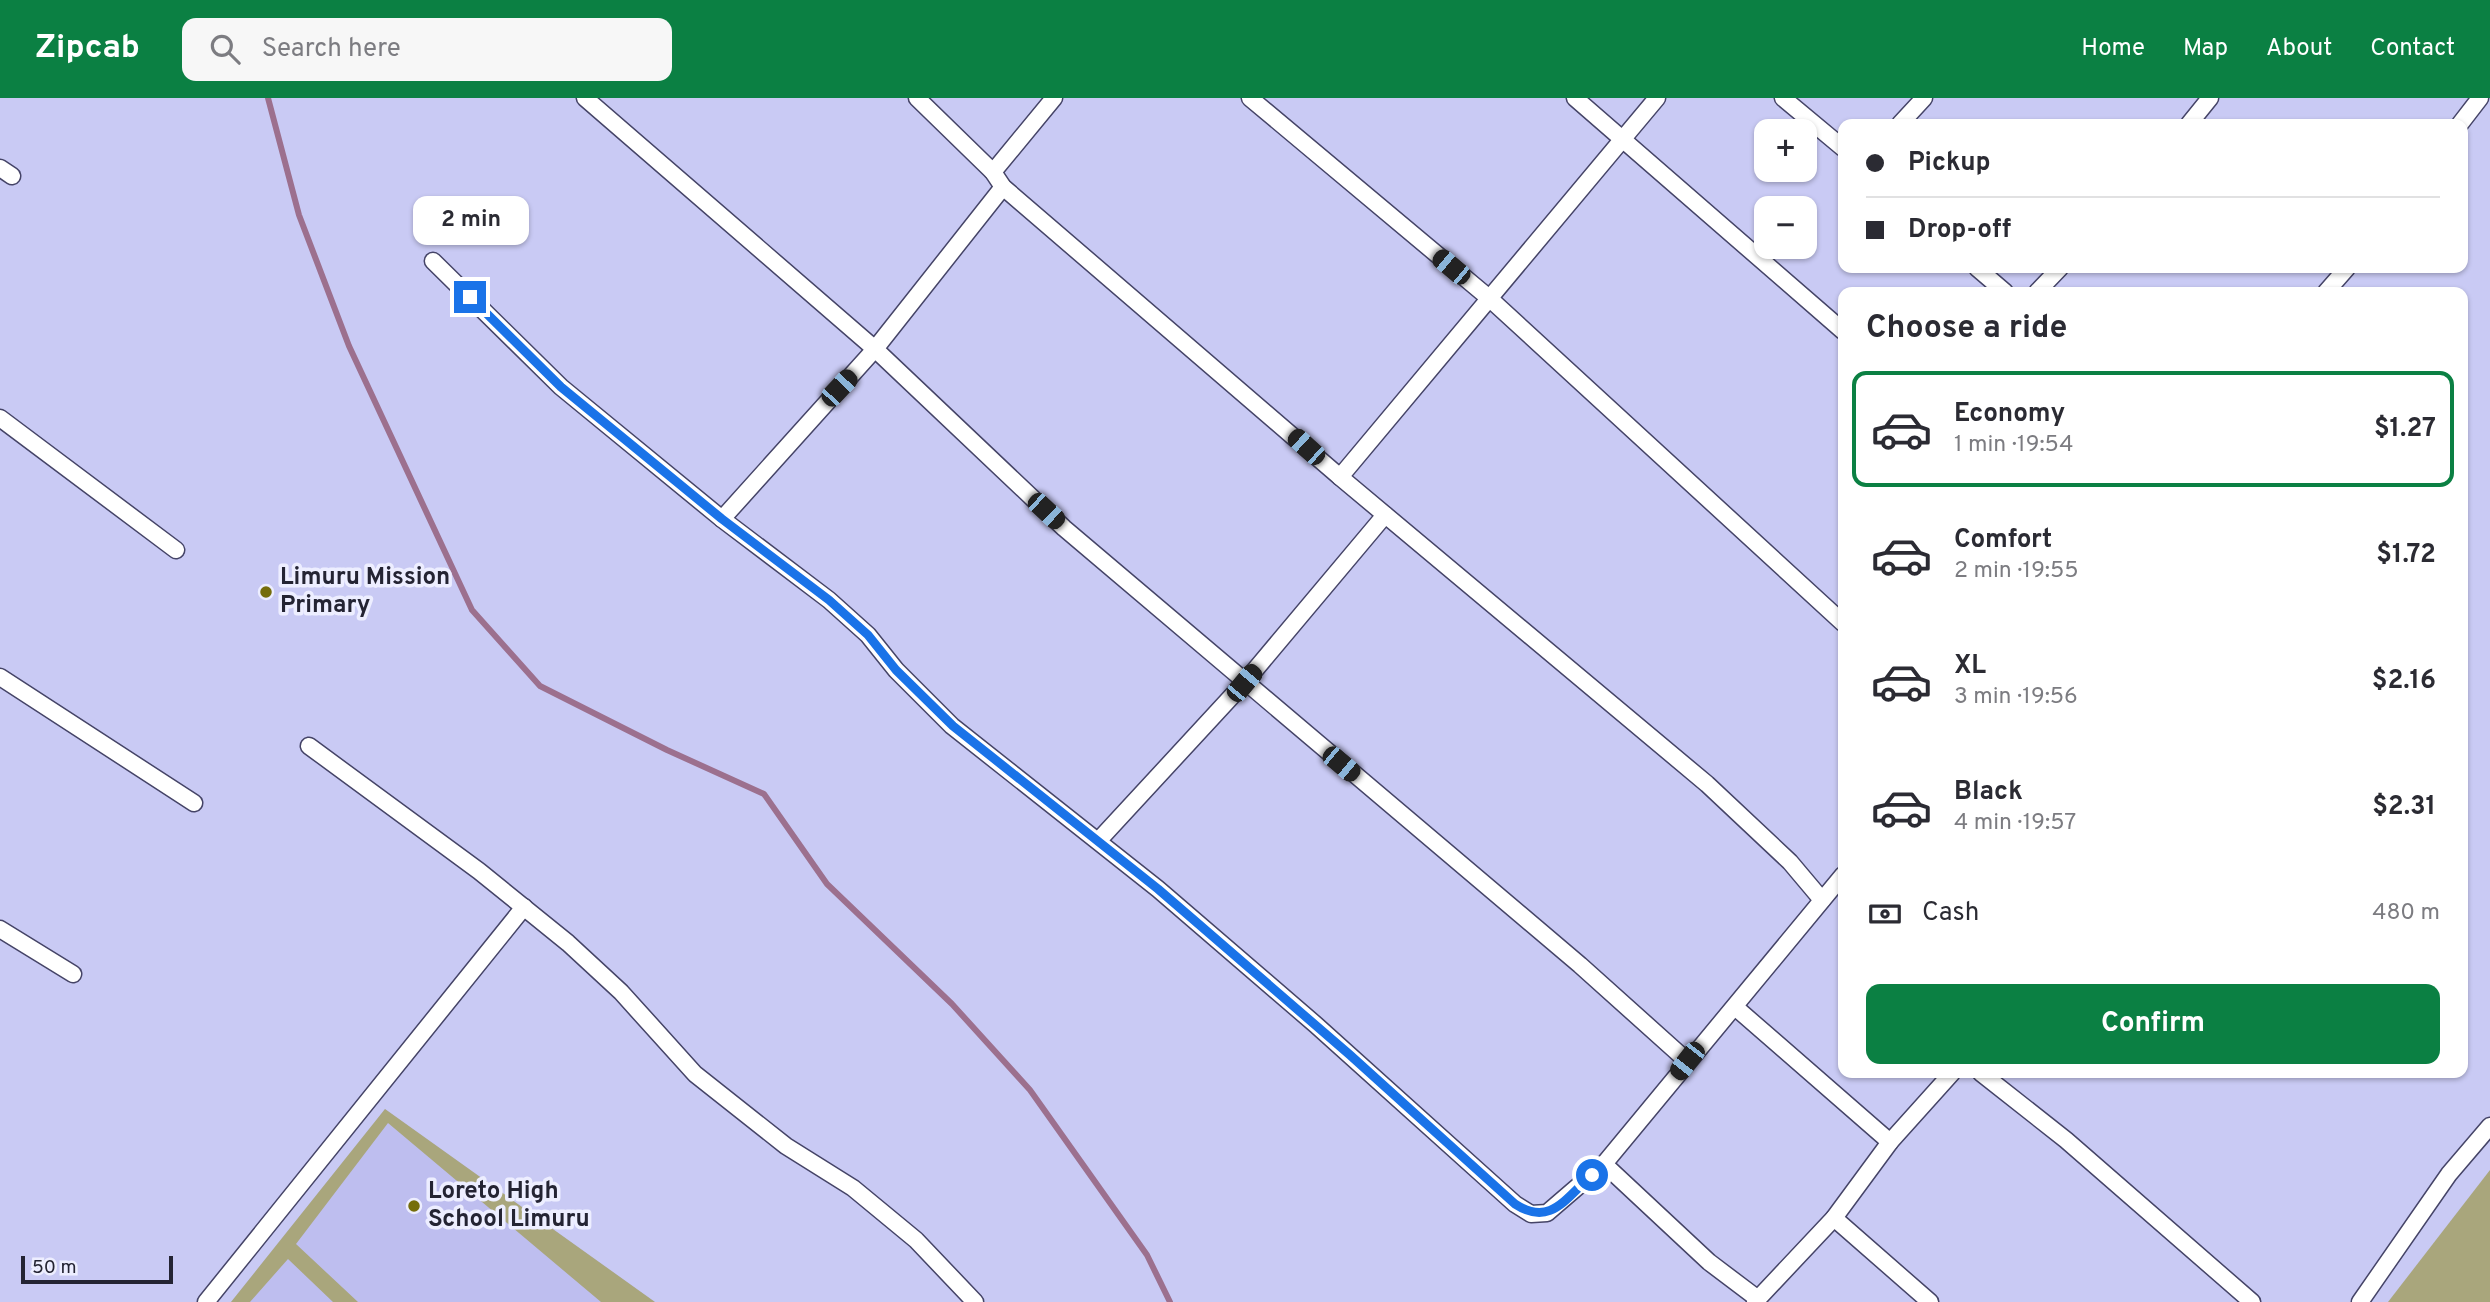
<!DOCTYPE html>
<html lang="en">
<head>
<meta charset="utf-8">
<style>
  :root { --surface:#fff; --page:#f7f7f7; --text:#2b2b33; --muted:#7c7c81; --line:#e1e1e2; --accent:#0b8043 }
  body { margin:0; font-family:Overpass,sans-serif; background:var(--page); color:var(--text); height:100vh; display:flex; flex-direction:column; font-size:26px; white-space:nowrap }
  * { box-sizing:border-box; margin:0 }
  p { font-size:23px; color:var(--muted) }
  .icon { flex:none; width:38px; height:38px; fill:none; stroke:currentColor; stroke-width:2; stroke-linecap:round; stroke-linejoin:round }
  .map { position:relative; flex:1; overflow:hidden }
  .drawer { position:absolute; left:1838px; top:189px; width:630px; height:791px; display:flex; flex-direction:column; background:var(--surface); border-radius:14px; box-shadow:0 2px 5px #0004 }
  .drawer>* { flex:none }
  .guide { position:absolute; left:1838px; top:21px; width:630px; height:154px; border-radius:14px; box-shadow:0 2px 5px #0004; display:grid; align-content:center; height:154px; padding:0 28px; background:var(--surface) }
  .buttons { position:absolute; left:1754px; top:21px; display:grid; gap:14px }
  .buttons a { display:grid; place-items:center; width:63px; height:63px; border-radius:14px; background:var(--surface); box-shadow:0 2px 5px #0004; font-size:35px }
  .scale { position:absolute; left:21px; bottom:18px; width:152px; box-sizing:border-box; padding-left:7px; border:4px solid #242433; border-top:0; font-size:19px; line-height:24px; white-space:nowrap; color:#242433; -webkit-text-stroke:5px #edeeff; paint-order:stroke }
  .end { position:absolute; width:32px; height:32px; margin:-16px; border:9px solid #1a73e8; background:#fff; box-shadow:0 0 0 4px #fff }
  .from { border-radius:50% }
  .bubble { position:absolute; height:49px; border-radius:14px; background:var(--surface); box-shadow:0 2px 5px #0004; font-size:23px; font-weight:700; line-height:49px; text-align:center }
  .car { position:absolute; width:21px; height:42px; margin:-21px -10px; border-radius:9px; box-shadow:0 0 5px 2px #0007; background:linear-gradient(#222 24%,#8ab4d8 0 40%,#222 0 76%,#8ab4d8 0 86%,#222 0) }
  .guide b { display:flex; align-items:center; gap:24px; height:66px; font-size:26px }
  .guide b+b { border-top:2px solid var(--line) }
  .guide i { width:18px; height:18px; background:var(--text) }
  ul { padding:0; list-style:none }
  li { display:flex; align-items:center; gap:21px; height:116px; margin:0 14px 10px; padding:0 14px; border:4px solid transparent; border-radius:14px }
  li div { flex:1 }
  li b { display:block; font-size:26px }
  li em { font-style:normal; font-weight:700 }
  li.current { border-color:var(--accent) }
  li>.icon { width:63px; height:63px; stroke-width:1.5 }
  h2 { padding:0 28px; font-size:32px; line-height:84px }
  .pay { display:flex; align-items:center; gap:18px; height:77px; padding:0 28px; font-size:26px }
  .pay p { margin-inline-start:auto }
  .action { display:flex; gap:14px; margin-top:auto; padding:14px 28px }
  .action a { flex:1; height:80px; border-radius:14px; background:var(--accent); color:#fff; font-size:28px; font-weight:700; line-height:80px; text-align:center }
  header { display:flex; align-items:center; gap:42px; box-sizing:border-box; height:98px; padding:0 35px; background:var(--accent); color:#fff }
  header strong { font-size:33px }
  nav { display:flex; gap:38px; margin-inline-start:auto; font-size:24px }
  .search { width:490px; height:63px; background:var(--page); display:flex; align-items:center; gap:18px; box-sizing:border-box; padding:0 24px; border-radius:14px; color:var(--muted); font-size:26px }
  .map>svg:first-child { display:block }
</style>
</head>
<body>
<header>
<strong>Zipcab</strong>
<div class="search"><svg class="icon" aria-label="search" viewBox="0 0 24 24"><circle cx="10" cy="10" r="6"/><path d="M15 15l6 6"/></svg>Search here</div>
<nav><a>Home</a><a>Map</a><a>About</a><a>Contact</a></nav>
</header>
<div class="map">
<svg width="2490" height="1204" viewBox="0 0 2490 1204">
  <rect width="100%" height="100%" fill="#c9caf4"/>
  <!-- built -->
  <polygon fill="#bebeef" points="385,1011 655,1204 231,1204"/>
  <!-- green -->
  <g fill="#a9a67c">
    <polygon points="385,1011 655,1204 601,1204 388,1025 296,1146 358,1204 333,1204 288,1161 250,1204 231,1204"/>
    <polygon points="2490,1072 2490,1204 2388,1204"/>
  </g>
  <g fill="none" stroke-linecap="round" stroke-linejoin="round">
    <!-- stream -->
    <polyline stroke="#9c708e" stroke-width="6" points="268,0 299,117 349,248 472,512 540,588 667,652 764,696 827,786 952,906 1030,992 1147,1157 1170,1204"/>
    <defs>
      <g id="minor">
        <polyline points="585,0 875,251 1064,430 1580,867 1687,963"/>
        <polyline points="917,0 993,74 1003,89 1340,379"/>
        <polyline points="1250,0 1489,200 1843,525"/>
        <polyline points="1575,0 1843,233"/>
        <polyline points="1657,0 1340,379 1707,686 1790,764 1822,802"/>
        <polyline points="1783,0 1843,50"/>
        <polyline points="1900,26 1924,0"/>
        <polyline points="2189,26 2210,0"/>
        <polyline points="2460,26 2480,0"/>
        <polyline points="0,70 12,78"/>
        <polyline points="993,74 1054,0"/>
        <polyline points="433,163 561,289 722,421 829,502 868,537 896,572 952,628 1158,791 1316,927 1515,1106 1531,1116 1547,1115 1604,1066 1843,777"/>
        <polyline points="1977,170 2005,194"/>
        <polyline points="2037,194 2060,170"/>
        <polyline points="2326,194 2347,170"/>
        <polyline points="0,320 176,452"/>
        <polyline points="722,421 875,251 1003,89"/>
        <polyline points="0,579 194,705"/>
        <polyline points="309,648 479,773 568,845 621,894 695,976 786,1048 853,1090 916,1142 975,1204"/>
        <polyline points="1099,742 1244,585 1385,417"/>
        <polyline points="0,831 73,876"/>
        <polyline points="1735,909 1890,1044"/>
        <polyline points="1981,975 2066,1042 2252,1204"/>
        <polyline points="1604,1066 1709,1164 1758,1201"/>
        <polyline points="1834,1120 1930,1204"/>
        <polyline points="206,1204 524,809"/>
        <polyline points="1755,1204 1834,1120 1890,1044 1952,975"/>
        <polyline points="2360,1204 2449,1076 2490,1028"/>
      </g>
    </defs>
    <!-- minor casing -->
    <use href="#minor" stroke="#454467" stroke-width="19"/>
    <!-- minor -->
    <use href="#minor" stroke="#fff" stroke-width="16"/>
  </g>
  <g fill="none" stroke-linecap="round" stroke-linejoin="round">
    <!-- route -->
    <path stroke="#1a73e8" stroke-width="9" d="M470 199 561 289 722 421 829 502 868 537 896 572 953 628 1158 791 1350 957 1515 1106C1550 1129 1565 1101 1592 1077"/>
  </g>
  <!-- markers -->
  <g fill="#756d0b" stroke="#edeeff" stroke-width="2.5">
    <circle cx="266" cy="494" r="7"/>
    <circle cx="414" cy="1108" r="7"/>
  </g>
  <g text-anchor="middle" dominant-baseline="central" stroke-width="7" stroke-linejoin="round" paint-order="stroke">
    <!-- poi labels -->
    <g font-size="24" font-weight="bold" fill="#242433" stroke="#edeeff" text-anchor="start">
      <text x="280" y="480">Limuru Mission<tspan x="280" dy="28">Primary</tspan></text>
      <text x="428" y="1094">Loreto High<tspan x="428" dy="28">School Limuru</tspan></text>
    </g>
  </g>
</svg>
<div class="buttons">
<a>+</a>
<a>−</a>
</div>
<div class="scale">50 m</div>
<i class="end from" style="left:1592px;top:1077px"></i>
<i class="end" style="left:470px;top:199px"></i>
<div class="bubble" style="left:413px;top:98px;width:116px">2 min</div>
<i class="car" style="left:1451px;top:169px;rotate:310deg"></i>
<i class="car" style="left:839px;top:290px;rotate:43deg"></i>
<i class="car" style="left:1306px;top:349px;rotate:312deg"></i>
<i class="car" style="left:1046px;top:413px;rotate:133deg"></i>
<i class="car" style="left:1244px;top:585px;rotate:40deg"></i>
<i class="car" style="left:1341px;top:666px;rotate:130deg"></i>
<i class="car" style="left:1687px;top:963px;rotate:218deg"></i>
<div class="guide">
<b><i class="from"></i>Pickup</b>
<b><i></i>Drop-off</b>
</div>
<section class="drawer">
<h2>Choose a ride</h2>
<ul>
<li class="current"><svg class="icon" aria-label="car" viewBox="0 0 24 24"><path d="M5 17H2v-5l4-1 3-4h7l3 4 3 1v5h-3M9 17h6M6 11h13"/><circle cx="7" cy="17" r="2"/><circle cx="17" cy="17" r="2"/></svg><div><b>Economy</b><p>1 min · 19:54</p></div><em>$1.27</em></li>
<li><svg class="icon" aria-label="car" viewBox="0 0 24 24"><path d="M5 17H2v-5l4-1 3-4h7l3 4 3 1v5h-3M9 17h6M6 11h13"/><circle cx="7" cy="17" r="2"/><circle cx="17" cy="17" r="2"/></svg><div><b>Comfort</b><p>2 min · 19:55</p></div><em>$1.72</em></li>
<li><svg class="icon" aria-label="car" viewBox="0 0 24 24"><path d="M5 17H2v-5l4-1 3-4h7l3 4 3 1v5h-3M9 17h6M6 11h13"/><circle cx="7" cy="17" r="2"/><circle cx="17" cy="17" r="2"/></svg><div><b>XL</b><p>3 min · 19:56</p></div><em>$2.16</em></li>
<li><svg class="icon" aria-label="car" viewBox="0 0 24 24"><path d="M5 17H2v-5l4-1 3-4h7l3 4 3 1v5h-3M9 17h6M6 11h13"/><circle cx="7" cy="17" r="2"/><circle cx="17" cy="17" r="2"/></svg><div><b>Black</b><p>4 min · 19:57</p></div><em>$2.31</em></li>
</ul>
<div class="pay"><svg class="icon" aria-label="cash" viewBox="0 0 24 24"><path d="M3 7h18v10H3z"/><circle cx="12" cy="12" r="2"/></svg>Cash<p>480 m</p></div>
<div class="action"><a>Confirm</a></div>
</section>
</div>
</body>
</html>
